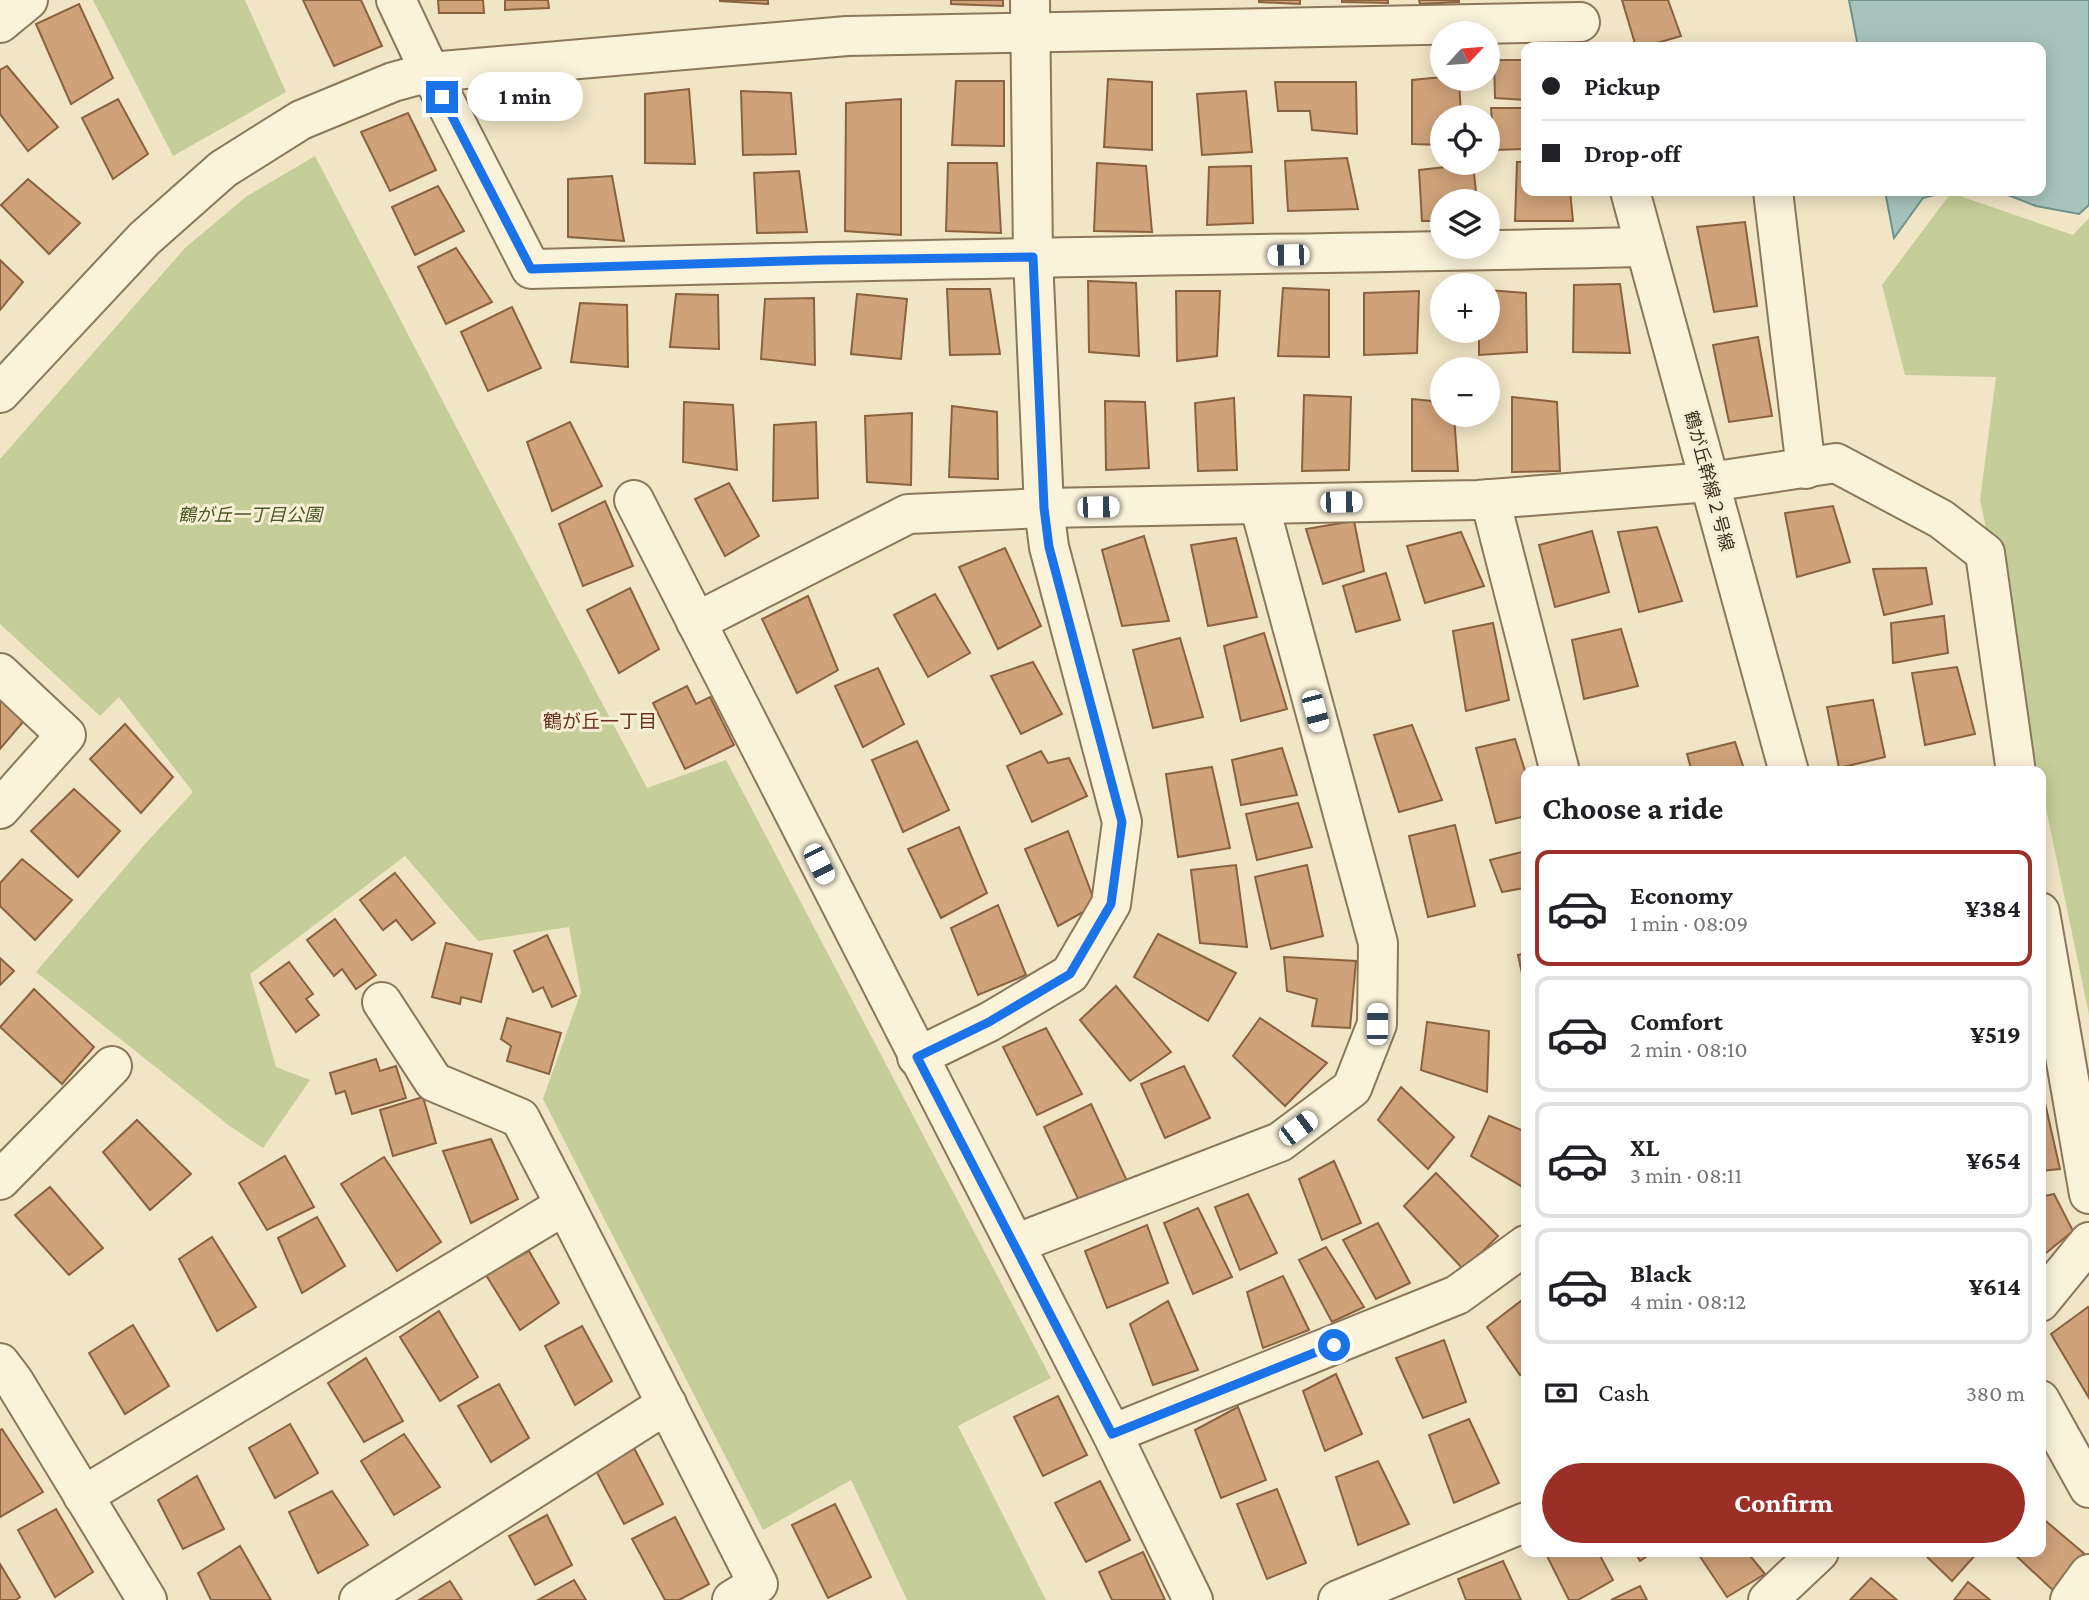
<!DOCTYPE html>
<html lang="en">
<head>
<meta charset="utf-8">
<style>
  :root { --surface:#fff; --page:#f2f2f2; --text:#202124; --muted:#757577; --line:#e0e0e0; --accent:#9c2e28 }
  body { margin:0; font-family:"Crimson Pro","Noto Sans JP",serif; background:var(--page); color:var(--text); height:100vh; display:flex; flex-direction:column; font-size:26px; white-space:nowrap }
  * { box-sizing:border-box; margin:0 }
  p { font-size:23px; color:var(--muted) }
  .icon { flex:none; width:38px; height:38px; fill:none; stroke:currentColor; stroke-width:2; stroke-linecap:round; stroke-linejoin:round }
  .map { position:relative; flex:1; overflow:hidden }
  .details { position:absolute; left:1521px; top:766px; width:525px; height:791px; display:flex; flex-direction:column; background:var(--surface); border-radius:14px; box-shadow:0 4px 18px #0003 }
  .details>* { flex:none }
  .hud { position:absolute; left:1521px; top:42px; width:525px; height:154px; border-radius:14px; box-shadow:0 4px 18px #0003; display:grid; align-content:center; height:154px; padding:0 21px; background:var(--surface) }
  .needle { width:46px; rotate:64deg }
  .fabs { position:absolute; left:1430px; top:21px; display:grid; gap:14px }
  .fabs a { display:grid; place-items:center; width:70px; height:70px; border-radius:50%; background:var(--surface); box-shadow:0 4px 18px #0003; font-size:35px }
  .end { position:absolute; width:32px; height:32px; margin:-16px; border:9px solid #1a73e8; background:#fff; box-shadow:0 0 0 4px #fff }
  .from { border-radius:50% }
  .bubble { position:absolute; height:49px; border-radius:24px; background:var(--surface); box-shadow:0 4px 18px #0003; font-size:23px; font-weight:700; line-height:49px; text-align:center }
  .car { position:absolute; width:21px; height:42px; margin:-21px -10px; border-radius:9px; box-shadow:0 0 5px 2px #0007; background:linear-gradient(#fff 24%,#345 0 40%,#fff 0 76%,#345 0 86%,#fff 0) }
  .hud b { display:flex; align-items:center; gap:24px; height:66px; font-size:26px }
  .hud b+b { border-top:2px solid var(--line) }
  .hud i { width:18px; height:18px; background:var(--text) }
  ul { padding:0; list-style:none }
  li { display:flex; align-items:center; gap:21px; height:116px; margin:0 14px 10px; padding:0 7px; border:4px solid var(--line); border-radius:14px }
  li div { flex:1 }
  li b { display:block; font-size:26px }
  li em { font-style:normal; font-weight:700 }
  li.selected { border-color:var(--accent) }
  li>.icon { width:63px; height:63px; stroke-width:1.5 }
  h2 { padding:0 21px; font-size:32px; line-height:84px }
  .pay { display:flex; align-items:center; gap:18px; height:77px; padding:0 21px; font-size:26px }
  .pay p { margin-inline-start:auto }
  .primary-button { display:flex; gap:14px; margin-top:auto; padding:14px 21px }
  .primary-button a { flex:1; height:80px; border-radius:42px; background:var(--accent); color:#fff; font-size:28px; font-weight:700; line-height:80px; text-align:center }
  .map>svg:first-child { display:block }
</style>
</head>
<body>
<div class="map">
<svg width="2089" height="1600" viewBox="0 0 2089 1600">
  <rect width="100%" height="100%" fill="#f0e5c5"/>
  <!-- green -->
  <g fill="#c5ce98">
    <polygon points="93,0 245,0 286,92 173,156"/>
    <polygon points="315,156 475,463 647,788 726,760 1051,1378 958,1426 1046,1600 907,1600 851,1480 763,1530 543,1099 581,992 569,927 478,941 405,856 250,974 276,1067 310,1080 263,1148 231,1127 36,972 145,844 193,792 119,697 100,716 0,624 0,459 185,248 247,196"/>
    <polygon points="1951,193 2073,235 2089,218 2089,1015 2041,784 2040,772 2038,772 1980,500 1996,377 1905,375 1882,285"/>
  </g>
  <!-- water -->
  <g fill="#a7c3bc" stroke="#6d928b" stroke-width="2">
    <polygon points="1849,0 2089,0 2089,205 2079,214 2036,206 1998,191 2040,191 2040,47 1858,47"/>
    <polygon points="1885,191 1949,191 1923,198 1894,238"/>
  </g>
  <!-- building -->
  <g fill="#cfa27a" stroke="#8b623f" stroke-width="2">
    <polygon points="303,0 361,0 382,46 334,66"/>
    <polygon points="438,0 483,0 484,13 439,13"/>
    <polygon points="505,0 548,0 549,8 505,10"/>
    <polygon points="720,0 768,0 768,4 720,1"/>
    <polygon points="951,0 1003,0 1003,6 951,4"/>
    <polygon points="1259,0 1300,0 1300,4 1259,2"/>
    <polygon points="1342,0 1388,0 1388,3 1342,2"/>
    <polygon points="1419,0 1459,0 1459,2 1420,4"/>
    <polygon points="1622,0 1668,0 1681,36 1643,47 1636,47"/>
    <polygon points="79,4 113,78 71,104 36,24"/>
    <polygon points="1494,60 1526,60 1526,100 1495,98"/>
    <polygon points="7,66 58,127 28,151 0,114 0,70"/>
    <polygon points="1442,77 1442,79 1459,79 1461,117 1442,117 1442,145 1412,144 1412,80"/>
    <polygon points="1108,79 1152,82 1152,150 1104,147"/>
    <polygon points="956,81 1004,81 1004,146 952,145"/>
    <polygon points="1275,82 1356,82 1357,134 1312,130 1310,111 1278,111"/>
    <polygon points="689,89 695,164 645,163 645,94"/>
    <polygon points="741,91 791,93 796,154 743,155"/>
    <polygon points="1246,91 1252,152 1202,155 1197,94"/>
    <polygon points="118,99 148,154 113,179 82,118"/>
    <polygon points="901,99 901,235 845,231 846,103"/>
    <polygon points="1491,108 1526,108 1526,149 1494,150"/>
    <polygon points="408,113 436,170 390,191 361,132"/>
    <polygon points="1347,158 1358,209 1288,211 1285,161"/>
    <polygon points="1517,162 1526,162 1526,191 1570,191 1573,221 1515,221"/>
    <polygon points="948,163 997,163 1001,233 946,231"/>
    <polygon points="1097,163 1146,166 1152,232 1094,231"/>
    <polygon points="1473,164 1477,201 1442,201 1442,221 1422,221 1419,170"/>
    <polygon points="1251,166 1253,223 1207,225 1209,167"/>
    <polygon points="799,171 807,232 757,233 754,173"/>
    <polygon points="612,176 624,241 568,237 568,179"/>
    <polygon points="28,179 80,223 49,254 1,205"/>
    <polygon points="438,186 464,231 415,255 392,207"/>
    <polygon points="1745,222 1757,306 1714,312 1697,227"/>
    <polygon points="456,248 492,302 446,324 418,267"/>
    <polygon points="0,260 23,282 0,310"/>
    <polygon points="1088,281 1136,283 1139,356 1089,352"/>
    <polygon points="1620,284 1630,353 1573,352 1574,285"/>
    <polygon points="1283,288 1329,290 1329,357 1278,356"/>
    <polygon points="947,289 990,289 1000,354 950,355"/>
    <polygon points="1488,290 1526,293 1527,352 1479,355 1479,331 1488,331"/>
    <polygon points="1176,291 1220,291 1217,356 1177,361"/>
    <polygon points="1419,291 1417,353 1364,355 1364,293"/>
    <polygon points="676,294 718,295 719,349 670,347"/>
    <polygon points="857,294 907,299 901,359 851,354"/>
    <polygon points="814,298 815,365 761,359 765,299"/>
    <polygon points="580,303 627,305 628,367 571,362"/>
    <polygon points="512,307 541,368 488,391 461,332"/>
    <polygon points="1758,337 1772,416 1729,422 1713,345"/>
    <polygon points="1304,395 1351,397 1349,470 1302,471"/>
    <polygon points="1512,397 1557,402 1560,471 1512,472"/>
    <polygon points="1234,398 1237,470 1198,471 1195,403"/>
    <polygon points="1412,399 1442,402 1442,415 1454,415 1458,471 1412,471"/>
    <polygon points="1105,401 1145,402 1149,468 1106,470"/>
    <polygon points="684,402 733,405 737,470 683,462"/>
    <polygon points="952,406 997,412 998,479 949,477"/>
    <polygon points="912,413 911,485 867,482 865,416"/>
    <polygon points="570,422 602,486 552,511 527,442"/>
    <polygon points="816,422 818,498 773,501 774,425"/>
    <polygon points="729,483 759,536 725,556 695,499"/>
    <polygon points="605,501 633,566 583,586 559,524"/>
    <polygon points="1833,506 1850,562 1797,577 1785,513"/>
    <polygon points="1354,521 1364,571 1323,584 1306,529"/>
    <polygon points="1657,527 1682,601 1639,612 1618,532"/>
    <polygon points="1592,531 1609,592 1555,607 1539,545"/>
    <polygon points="1461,532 1484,586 1425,603 1407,546"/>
    <polygon points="1144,536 1169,621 1122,626 1102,550"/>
    <polygon points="1236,538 1257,617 1208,626 1191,545"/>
    <polygon points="1005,548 1041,626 998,649 959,567"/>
    <polygon points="1926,568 1932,604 1884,615 1873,569"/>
    <polygon points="1386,573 1400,620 1356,632 1343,586"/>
    <polygon points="630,588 659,649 619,673 587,610"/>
    <polygon points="935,594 970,653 928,677 894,615"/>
    <polygon points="808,596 838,670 797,693 762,619"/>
    <polygon points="1944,616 1948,653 1893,663 1891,623"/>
    <polygon points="1493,623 1509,700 1466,711 1453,631"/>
    <polygon points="1621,629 1638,686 1584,699 1572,640"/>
    <polygon points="1264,633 1287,709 1241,721 1224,646"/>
    <polygon points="1180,638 1203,717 1153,728 1133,650"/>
    <polygon points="1033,662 1062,714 1021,734 991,676"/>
    <polygon points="1957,667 1975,734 1925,745 1912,673"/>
    <polygon points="878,668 904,724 863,747 835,686"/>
    <polygon points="687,686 696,704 710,697 734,745 685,769 653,703"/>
    <polygon points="0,691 28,716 0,749"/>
    <polygon points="1873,700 1885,757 1839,768 1827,707"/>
    <polygon points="125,724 173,777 141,813 90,759"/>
    <polygon points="1412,725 1442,800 1399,812 1374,735"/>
    <polygon points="1515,739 1526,774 1526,816 1496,823 1476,748"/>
    <polygon points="917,741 949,810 903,832 872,760"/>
    <polygon points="1735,742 1745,772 1692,772 1687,754"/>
    <polygon points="1282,748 1297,795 1241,805 1232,760"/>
    <polygon points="1041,751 1048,763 1069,758 1087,796 1032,822 1007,766"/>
    <polygon points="1212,767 1230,848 1178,857 1166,774"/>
    <polygon points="74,789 120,831 78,877 31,831"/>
    <polygon points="1298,803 1312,847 1257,860 1246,814"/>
    <polygon points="1455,825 1475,906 1428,917 1409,836"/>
    <polygon points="959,827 987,893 941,918 908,849"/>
    <polygon points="1068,831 1096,905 1058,926 1025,849"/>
    <polygon points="1526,851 1526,894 1524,888 1502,892 1490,860"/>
    <polygon points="22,859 72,900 35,940 0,906 0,883"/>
    <polygon points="1236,865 1247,947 1200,943 1191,870"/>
    <polygon points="1307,865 1323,936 1271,949 1255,877"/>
    <polygon points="395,873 435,923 412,940 396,920 383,930 360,900"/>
    <polygon points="998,905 1026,975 978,995 951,928"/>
    <polygon points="335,919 376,975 356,989 342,969 334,976 307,940"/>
    <polygon points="1158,934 1236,973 1208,1021 1134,977"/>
    <polygon points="547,935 576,996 552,1007 543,987 533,992 514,951"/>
    <polygon points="446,943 492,954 481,1002 461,997 460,1004 432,997"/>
    <polygon points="1526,953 1526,992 1518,955"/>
    <polygon points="1284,957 1356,961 1350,1028 1312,1026 1317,999 1287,991"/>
    <polygon points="0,958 14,971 0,985"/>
    <polygon points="289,962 313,994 306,999 319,1015 296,1032 260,983"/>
    <polygon points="1116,986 1171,1052 1130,1081 1080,1020"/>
    <polygon points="34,989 94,1047 62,1084 0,1027"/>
    <polygon points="507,1018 561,1033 549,1074 507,1061 511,1046 501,1039"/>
    <polygon points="1260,1018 1327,1063 1285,1106 1233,1056"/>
    <polygon points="1427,1022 1489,1031 1487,1092 1421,1070"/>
    <polygon points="1046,1028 1082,1094 1037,1115 1003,1047"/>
    <polygon points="376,1059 380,1071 396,1066 406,1098 352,1114 345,1091 336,1094 330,1073"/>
    <polygon points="1184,1066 1210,1118 1165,1138 1141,1084"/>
    <polygon points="1401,1087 1454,1137 1428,1169 1378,1120"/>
    <polygon points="2040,1094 2043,1094 2060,1169 2040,1171"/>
    <polygon points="423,1097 436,1143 393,1156 380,1110"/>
    <polygon points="1091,1104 1127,1181 1080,1203 1044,1127"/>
    <polygon points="1489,1116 1526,1132 1526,1189 1471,1156"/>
    <polygon points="137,1120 191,1174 150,1210 103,1152"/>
    <polygon points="491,1139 518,1199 471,1223 443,1151"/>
    <polygon points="285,1156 314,1207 267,1230 239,1183"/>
    <polygon points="384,1157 441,1242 397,1271 341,1184"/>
    <polygon points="1334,1161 1361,1223 1322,1240 1299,1179"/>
    <polygon points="1436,1173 1498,1236 1464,1270 1404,1206"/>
    <polygon points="50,1187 103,1248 69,1275 15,1215"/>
    <polygon points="1248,1194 1277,1253 1240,1270 1215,1207"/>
    <polygon points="2054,1194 2073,1231 2040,1258 2040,1197"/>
    <polygon points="1198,1208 1232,1277 1193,1294 1164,1223"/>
    <polygon points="317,1217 345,1266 302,1293 278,1238"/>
    <polygon points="1378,1223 1410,1283 1376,1299 1343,1240"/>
    <polygon points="1147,1225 1168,1283 1107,1308 1085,1251"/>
    <polygon points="212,1237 256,1307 217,1331 179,1259"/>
    <polygon points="1326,1247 1364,1307 1332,1322 1299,1260"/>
    <polygon points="529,1251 559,1303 520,1330 486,1275"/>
    <polygon points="1283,1276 1309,1330 1263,1348 1247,1292"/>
    <polygon points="1526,1297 1526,1371 1520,1375 1487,1327"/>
    <polygon points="1168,1301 1198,1370 1153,1385 1130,1324"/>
    <polygon points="2088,1307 2089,1309 2089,1398 2051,1334"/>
    <polygon points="439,1311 478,1377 440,1401 400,1337"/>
    <polygon points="133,1325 169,1386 125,1414 89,1353"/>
    <polygon points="582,1326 612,1381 575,1405 545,1346"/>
    <polygon points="1444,1340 1466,1402 1423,1418 1396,1358"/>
    <polygon points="366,1358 403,1421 364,1442 328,1383"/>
    <polygon points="1336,1374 1362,1434 1325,1451 1303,1391"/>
    <polygon points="499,1384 529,1438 491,1462 458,1406"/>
    <polygon points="1058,1396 1087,1455 1043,1476 1014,1417"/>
    <polygon points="1238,1407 1266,1480 1221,1498 1195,1430"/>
    <polygon points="1469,1419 1499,1483 1454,1503 1429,1435"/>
    <polygon points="290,1424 318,1473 275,1498 249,1448"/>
    <polygon points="2,1429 43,1492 0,1517 0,1430"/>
    <polygon points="404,1434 440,1487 394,1515 361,1461"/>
    <polygon points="634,1448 663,1504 624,1524 595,1469"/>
    <polygon points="1378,1461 1409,1524 1358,1545 1336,1477"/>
    <polygon points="197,1476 224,1529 183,1549 158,1500"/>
    <polygon points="1100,1481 1130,1540 1086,1562 1055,1503"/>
    <polygon points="1277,1489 1306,1563 1267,1579 1237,1504"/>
    <polygon points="332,1491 368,1545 318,1573 289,1512"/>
    <polygon points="835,1504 871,1577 828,1598 792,1525"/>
    <polygon points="56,1509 93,1572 55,1597 18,1530"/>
    <polygon points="547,1515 572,1565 535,1585 509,1536"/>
    <polygon points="675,1517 709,1584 679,1600 665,1600 632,1539"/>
    <polygon points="2041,1517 2087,1556 2057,1594 2012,1552 2040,1552"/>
    <polygon points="240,1546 271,1600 211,1600 198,1573"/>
    <polygon points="1143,1552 1165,1600 1112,1600 1099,1572"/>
    <polygon points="1545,1552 1598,1552 1613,1580 1578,1600 1569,1600"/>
    <polygon points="1635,1552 1653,1552 1640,1561"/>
    <polygon points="1697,1552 1747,1552 1765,1574 1727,1597"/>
    <polygon points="1922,1552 1978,1552 1952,1581"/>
    <polygon points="1503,1561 1521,1600 1466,1600 1458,1579"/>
    <polygon points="0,1564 20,1597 16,1600 0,1600"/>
    <polygon points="1871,1578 1897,1600 1850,1600"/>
    <polygon points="574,1580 586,1600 538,1600"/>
    <polygon points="450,1581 462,1600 419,1600"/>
    <polygon points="1968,1582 1990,1600 1954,1600"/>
    <polygon points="1640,1586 1647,1600 1611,1600"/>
  </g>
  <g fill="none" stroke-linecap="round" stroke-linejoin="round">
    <defs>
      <g id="minor">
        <path d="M396 0 430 72 531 269C902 258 1274 255 1645 247"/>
        <polyline points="0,23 28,0"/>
        <polyline points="1630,191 1789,772"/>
        <polyline points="1773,191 1806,469"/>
        <polyline points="0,393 144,239 223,169 301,120 393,82 430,72 847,36 1580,22"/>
        <polyline points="1490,499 1560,772"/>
        <polyline points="634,500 1112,1434 1193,1600"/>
        <polyline points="696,622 908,514 1044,508 1478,500 1710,482 1836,463 1941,519 1985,553 2016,772"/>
        <polyline points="0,673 66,735 0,809"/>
        <polyline points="2040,912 2089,1194"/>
        <polyline points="382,1002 434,1082 520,1118 565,1205"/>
        <polyline points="917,1057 989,1022 1070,974 1111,904 1122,822 1049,547 1044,508 1033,257 1030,0"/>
        <polyline points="0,1180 112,1066"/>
        <polyline points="1015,1244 1280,1142 1352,1088 1377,1024 1378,943 1259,504"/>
        <polyline points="2040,1302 2089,1242"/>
        <polyline points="0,1363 13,1380 147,1600"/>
        <polyline points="2040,1400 2089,1488"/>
        <polyline points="1112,1434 1457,1295 1526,1245"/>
        <polyline points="83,1496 565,1205 758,1584 732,1600"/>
        <polyline points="359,1600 667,1404"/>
        <polyline points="1338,1600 1526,1522"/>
        <polyline points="1768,1600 1819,1552"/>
        <polyline points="2070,1600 2089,1574"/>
      </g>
    </defs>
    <!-- minor casing -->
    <use href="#minor" stroke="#8b775a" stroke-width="42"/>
    <!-- minor -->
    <use href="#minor" stroke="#faf2d9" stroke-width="38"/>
  </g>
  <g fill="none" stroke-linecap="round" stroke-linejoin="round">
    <!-- route -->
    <polyline stroke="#1a73e8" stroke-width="9" points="442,97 531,269 820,260 1033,257 1044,508 1049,547 1122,822 1111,904 1070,974 989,1022 917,1057 1112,1434 1334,1345"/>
  </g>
  <g text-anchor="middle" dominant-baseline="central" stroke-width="6" stroke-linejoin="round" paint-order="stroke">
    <!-- street labels -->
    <g font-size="18" fill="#3b2e1f" stroke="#f7efd5">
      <text transform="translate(1709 481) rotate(75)">鶴が丘幹線２号線</text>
    </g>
    <!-- park labels -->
    <g font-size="18" font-style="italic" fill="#485825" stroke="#f7efd5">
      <text x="250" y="515">鶴が丘一丁目公園</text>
    </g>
    <!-- neighbourhood labels -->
    <g font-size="19" fill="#69311d" stroke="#f7efd5">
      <text x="600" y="721">鶴が丘一丁目</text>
    </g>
  </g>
</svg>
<div class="fabs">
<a><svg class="needle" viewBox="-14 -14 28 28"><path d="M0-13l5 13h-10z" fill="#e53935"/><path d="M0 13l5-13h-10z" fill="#757577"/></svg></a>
<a><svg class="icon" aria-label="locate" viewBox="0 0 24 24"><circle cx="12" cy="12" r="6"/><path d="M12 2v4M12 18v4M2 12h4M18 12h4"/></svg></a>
<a><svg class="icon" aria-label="layers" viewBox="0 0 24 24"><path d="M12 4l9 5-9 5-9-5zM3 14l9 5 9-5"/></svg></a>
<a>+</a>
<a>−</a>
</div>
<i class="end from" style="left:1334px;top:1345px"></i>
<i class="end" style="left:442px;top:97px"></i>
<div class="bubble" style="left:467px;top:72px;width:116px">1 min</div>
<i class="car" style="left:1288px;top:255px;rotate:269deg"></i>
<i class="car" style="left:1341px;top:502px;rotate:89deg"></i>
<i class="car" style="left:1098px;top:507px;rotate:89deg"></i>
<i class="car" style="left:1315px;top:711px;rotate:165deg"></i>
<i class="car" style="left:819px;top:864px;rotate:153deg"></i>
<i class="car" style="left:1377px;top:1024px;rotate:1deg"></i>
<i class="car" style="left:1298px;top:1128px;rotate:53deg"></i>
<div class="hud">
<b><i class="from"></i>Pickup</b>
<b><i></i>Drop-off</b>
</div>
<section class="details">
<h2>Choose a ride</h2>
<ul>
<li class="selected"><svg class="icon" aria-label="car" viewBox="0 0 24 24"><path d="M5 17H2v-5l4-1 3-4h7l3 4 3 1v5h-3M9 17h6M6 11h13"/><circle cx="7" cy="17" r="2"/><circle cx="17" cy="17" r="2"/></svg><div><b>Economy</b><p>1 min · 08:09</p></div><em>¥384</em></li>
<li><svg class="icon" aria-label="car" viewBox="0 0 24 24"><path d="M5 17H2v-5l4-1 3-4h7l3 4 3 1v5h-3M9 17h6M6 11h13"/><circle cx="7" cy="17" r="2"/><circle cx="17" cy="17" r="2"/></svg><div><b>Comfort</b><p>2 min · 08:10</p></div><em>¥519</em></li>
<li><svg class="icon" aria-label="car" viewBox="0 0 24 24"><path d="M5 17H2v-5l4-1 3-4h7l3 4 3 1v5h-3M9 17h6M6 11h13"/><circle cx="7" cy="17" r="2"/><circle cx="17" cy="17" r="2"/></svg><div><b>XL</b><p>3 min · 08:11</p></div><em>¥654</em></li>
<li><svg class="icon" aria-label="car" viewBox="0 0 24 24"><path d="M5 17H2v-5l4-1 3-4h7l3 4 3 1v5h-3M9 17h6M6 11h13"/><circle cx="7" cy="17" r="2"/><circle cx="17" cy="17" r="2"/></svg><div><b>Black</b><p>4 min · 08:12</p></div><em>¥614</em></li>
</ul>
<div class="pay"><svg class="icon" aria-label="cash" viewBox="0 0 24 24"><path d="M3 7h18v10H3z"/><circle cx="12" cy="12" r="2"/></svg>Cash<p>380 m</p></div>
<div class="primary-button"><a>Confirm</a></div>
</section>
</div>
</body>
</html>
